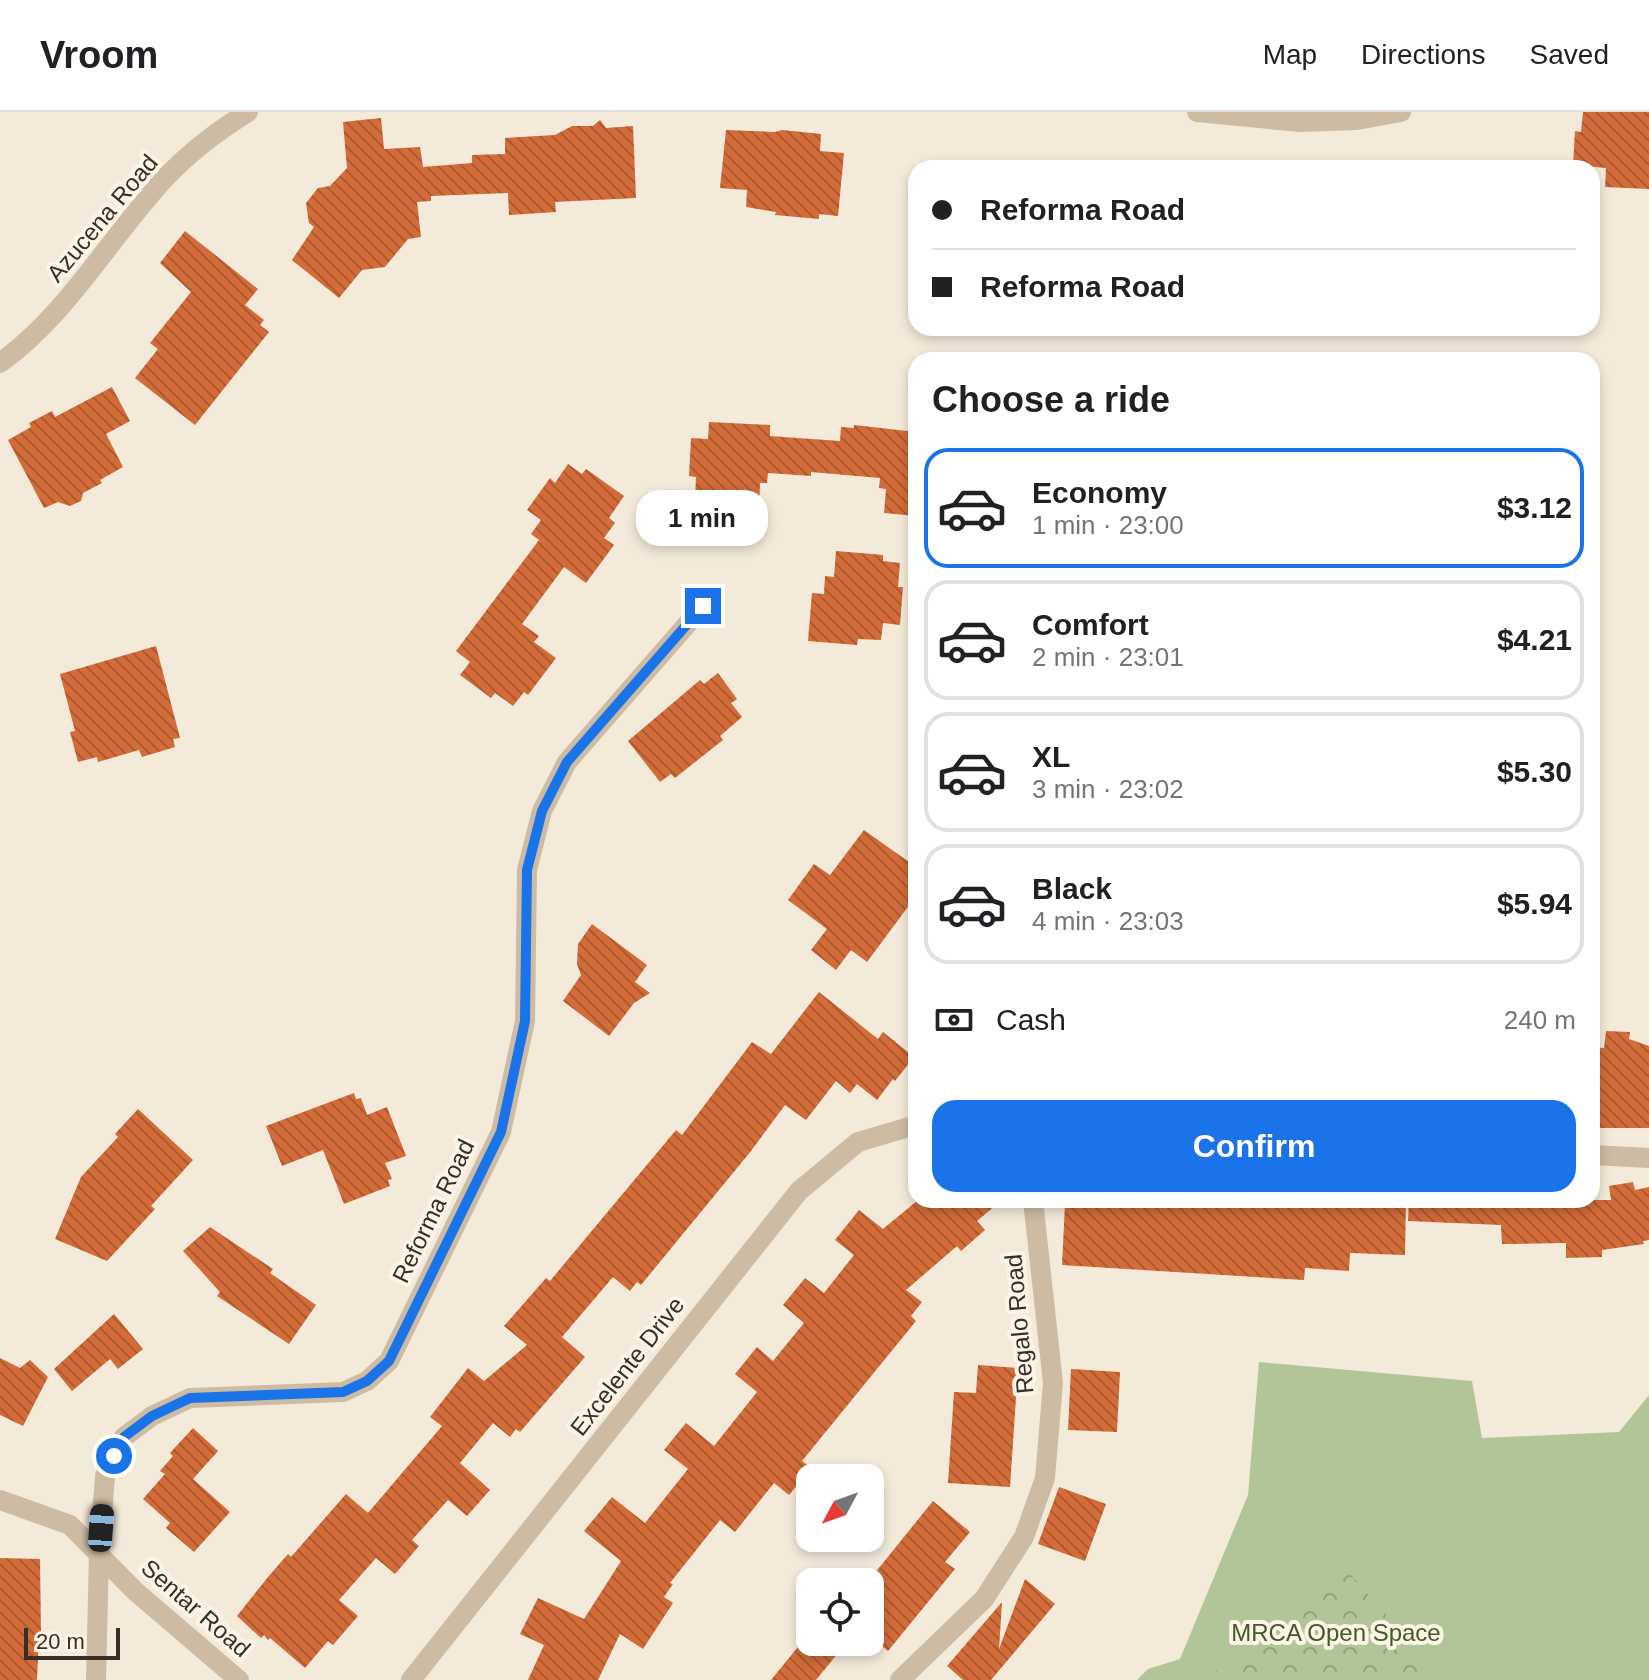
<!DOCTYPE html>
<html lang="en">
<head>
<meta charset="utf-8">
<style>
  :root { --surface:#fff; --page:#f2f2f2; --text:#202124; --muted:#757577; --line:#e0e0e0; --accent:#1a73e8 }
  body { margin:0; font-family:Helvetica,sans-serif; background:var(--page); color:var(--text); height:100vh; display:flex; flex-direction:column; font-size:30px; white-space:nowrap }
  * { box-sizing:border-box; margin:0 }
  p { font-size:26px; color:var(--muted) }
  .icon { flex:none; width:44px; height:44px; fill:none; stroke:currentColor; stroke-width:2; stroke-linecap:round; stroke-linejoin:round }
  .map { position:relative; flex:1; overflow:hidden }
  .side { position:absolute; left:908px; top:240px; width:692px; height:856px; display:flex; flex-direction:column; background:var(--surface); border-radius:24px; box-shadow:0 4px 12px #0003 }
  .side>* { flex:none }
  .hud { position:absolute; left:908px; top:48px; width:692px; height:176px; border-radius:24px; box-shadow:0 4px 12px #0003; display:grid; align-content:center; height:176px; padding:0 24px; background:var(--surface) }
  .needle { width:52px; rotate:229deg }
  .fabs { position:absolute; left:796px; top:1352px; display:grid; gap:16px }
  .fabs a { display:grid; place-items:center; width:88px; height:88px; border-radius:16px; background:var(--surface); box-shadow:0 4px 12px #0003; font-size:40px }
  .scale { position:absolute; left:24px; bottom:20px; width:96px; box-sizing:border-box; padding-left:8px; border:4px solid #392e27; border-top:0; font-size:22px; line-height:28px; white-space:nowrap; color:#392e27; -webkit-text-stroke:6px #fbf4e7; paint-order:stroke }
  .end { position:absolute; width:36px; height:36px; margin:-18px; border:10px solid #1a73e8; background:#fff; box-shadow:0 0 0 4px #fff }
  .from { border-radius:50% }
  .bubble { position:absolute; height:56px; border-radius:24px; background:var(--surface); box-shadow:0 4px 12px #0003; font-size:26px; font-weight:800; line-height:56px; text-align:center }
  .car { position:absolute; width:24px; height:48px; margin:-24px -12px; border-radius:10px; box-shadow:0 0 6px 2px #0007; background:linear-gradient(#222 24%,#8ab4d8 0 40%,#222 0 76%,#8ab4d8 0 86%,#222 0) }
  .hud b { display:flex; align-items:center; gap:28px; height:76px; font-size:30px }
  .hud b+b { border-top:2px solid var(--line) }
  .hud i { width:20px; height:20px; background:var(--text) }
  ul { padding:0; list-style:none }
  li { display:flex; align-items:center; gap:24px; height:120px; margin:0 16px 12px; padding:0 8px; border:4px solid var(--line); border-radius:24px }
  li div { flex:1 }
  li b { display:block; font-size:30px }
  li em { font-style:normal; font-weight:800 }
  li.on { border-color:var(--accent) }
  li>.icon { width:72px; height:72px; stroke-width:1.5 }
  h2 { padding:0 24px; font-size:36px; line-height:96px }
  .pay { display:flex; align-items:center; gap:20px; height:88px; padding:0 24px; font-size:30px }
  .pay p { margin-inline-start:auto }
  .button { display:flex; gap:16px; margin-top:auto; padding:16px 24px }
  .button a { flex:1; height:92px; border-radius:24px; background:var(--accent); color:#fff; font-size:32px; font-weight:800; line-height:92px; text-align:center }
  header { display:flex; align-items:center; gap:48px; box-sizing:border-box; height:112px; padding:0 40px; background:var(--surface); border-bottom:2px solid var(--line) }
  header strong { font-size:38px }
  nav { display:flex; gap:44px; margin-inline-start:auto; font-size:28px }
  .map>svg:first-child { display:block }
</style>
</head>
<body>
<header>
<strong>Vroom</strong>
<nav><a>Map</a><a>Directions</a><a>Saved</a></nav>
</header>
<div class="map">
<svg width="1649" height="1568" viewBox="0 0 1649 1568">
  <defs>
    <pattern id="park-crowns" width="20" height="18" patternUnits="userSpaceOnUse" patternTransform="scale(2)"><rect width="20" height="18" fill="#b2c598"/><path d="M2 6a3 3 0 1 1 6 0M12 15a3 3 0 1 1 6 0" fill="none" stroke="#92a07c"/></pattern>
    <pattern id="building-back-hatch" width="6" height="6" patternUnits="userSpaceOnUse" patternTransform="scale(2)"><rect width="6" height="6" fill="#d36c39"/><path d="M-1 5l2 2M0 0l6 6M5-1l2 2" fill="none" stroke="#ac5930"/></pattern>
  </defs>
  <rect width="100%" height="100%" fill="#f4eada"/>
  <!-- grass -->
  <polygon fill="#b2c598" points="1259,1250 1472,1269 1482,1326 1619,1320 1649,1283 1649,1568 1137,1568 1148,1557 1180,1547 1248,1383"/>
  <!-- park -->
  <polygon fill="url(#park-crowns)" points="1340,1451 1445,1568 1206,1568"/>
  <!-- building -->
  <g fill="url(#building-back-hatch)">
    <polygon points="1583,0 1649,0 1649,77 1605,75 1606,56 1573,53 1575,19 1581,20"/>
    <polygon points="381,6 384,37 420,35 423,55 472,51 472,43 505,42 505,26 555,23 572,14 593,14 600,8 606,16 633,14 636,86 555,90 556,100 509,103 508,81 431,84 431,89 417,90 421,125 408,127 385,155 362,158 339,186 292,148 314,115 309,111 306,91 318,76 330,74 347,56 343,10"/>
    <polygon points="726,18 775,20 782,18 821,22 820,39 844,41 838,104 819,102 819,107 775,103 776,100 746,95 747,78 720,76"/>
    <polygon points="185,119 258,177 245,193 264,208 260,213 269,220 195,313 135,266 158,237 150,231 191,180 160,151"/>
    <polygon points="112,275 130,309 106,322 123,355 100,368 102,371 83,381 81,389 70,394 58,390 44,396 8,328 31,315 29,311 52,299 55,305"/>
    <polygon points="709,310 770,313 770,324 840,329 841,315 854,316 854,313 916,320 916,404 884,401 886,377 879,376 880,366 811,360 811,364 768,361 767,371 760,371 759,397 712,394 712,388 695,387 696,365 689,364 691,326 708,327"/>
    <polygon points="568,352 582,362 586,357 624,384 609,406 615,411 604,426 614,433 586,471 564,455 522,512 539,524 534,530 556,546 528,583 524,580 513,594 495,581 491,586 460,563 470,550 456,539 539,428 531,422 541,408 527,398 550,366 555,371"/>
    <polygon points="836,439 883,443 883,449 900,451 898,475 903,475 900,513 883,511 881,528 858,527 857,533 808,529 812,481 824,482 825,464 834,465"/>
    <polygon points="156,534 180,626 173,627 175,635 142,645 139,638 98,650 97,645 78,650 70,620 75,619 60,562"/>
    <polygon points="718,561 737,587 731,591 742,605 720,624 723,628 675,666 671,662 660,670 628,629 700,568 704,572"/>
    <polygon points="864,718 916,755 916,784 867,850 851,838 836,858 811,838 827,817 788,788 814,752 830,763"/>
    <polygon points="592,812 647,853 635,870 650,881 634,891 609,924 563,889 581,863 577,852 578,832"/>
    <polygon points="819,880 878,927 883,920 914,945 895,969 893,967 877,988 857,972 850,981 836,969 806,1008 785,993 751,1039 641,1173 637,1170 630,1179 613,1165 562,1225 585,1245 520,1320 516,1317 510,1325 493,1311 460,1351 490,1378 467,1404 448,1388 412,1428 419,1434 395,1462 376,1446 339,1488 358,1504 333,1533 328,1529 305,1556 270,1526 268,1528 264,1523 261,1526 237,1504 268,1465 288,1442 291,1445 346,1382 368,1401 442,1314 430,1305 468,1256 484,1269 527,1233 504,1214 546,1166 550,1169 676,1018 682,1023 752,930 771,942"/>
    <polygon points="1606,919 1630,920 1629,927 1649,934 1649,1016 1592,1016 1592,935 1604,936"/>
    <polygon points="354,981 356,987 361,986 367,1003 387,995 406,1044 385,1051 392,1067 388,1068 390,1074 344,1092 323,1038 282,1054 266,1014"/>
    <polygon points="138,997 193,1048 151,1094 155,1097 107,1149 55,1127 81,1065 118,1025 115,1022"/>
    <polygon points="1633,1070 1635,1078 1649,1075 1649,1128 1643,1129 1644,1132 1602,1138 1602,1145 1566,1146 1566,1131 1502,1132 1501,1113 1408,1109 1409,1088 1611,1088 1609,1074"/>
    <polygon points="918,1088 1002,1088 977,1109 985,1118 961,1139 957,1134 906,1178 922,1190 911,1204 916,1209 802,1349 811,1356 789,1383 774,1371 735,1420 720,1408 670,1471 673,1472 664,1485 673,1491 643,1537 620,1522 598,1568 528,1568 544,1533 520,1522 538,1486 584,1507 621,1449 584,1419 612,1385 645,1411 688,1357 664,1338 686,1311 714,1334 757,1280 735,1262 757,1235 773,1249 804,1211 783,1193 805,1166 824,1181 854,1143 835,1128 859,1098 883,1117"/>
    <polygon points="1137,1088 1406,1088 1405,1143 1350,1141 1349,1159 1305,1156 1304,1168 1062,1153 1065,1092 1136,1096"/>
    <polygon points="210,1115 273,1157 270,1161 316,1193 289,1232 217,1184 220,1180 183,1139"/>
    <polygon points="114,1202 143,1237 118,1257 110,1247 72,1279 54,1257"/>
    <polygon points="0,1246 20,1256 30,1248 48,1265 23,1314 0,1303"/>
    <polygon points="978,1253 1018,1256 1010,1375 948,1371 954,1280 976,1281"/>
    <polygon points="1071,1257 1120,1260 1117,1320 1068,1318"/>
    <polygon points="193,1316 218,1339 193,1367 230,1400 194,1440 166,1416 170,1411 143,1387 165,1362 160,1359 173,1344 170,1341"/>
    <polygon points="1059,1375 1106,1392 1085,1449 1038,1432"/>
    <polygon points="933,1389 970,1420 945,1450 955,1457 888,1539 870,1524 870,1467"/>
    <polygon points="0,1446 40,1447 41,1523 39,1523 37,1568 0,1568"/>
    <polygon points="1025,1467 1055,1492 991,1568 963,1568 947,1554 1002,1490 999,1537"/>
    <polygon points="802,1530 847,1530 816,1568 771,1568"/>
  </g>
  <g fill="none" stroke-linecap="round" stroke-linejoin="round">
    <!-- street -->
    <g stroke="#cebba4" stroke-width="20">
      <polyline points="1197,0 1300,10 1357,8 1401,0"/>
      <path d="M0 251C69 201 109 126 167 64 191 39 219 18 248 0"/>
      <polyline points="1592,1043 1649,1046"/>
      <polyline points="0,1388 70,1413 135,1479 239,1568"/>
      <polyline points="96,1568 99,1442 105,1364 124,1325 152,1304 190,1286 343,1280 367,1269 389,1249 501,1020 525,909 527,758 542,699 567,650 703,494"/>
      <polyline points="411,1568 799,1079 858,1030 916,1013"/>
      <polyline points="900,1568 984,1487 1024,1425 1045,1366 1053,1271 1033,1088"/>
    </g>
  </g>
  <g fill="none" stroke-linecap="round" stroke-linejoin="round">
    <!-- route -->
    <polyline stroke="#1a73e8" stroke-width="10" points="114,1344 124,1325 152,1304 190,1286 343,1280 367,1269 389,1249 501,1020 525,909 527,758 542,699 567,650 703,494"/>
  </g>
  <g text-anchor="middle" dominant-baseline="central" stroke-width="8" stroke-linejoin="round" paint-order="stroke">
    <!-- street labels -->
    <g font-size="24" fill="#392e27" stroke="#fbf4e7">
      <text transform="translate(102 106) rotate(-50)">Azucena Road</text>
      <text transform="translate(433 1099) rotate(-64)">Reforma Road</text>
      <text transform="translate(1019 1212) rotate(-95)">Regalo Road</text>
      <text transform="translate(627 1254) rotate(-52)">Excelente Drive</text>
      <text transform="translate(196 1496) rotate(41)">Sentar Road</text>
    </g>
    <!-- park labels -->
    <g font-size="24" fill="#435a28" stroke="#fbf4e7">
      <text x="1336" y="1520">MRCA Open Space</text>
    </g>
  </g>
</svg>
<div class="fabs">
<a><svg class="needle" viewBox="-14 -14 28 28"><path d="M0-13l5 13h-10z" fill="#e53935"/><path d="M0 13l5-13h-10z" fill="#757577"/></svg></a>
<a><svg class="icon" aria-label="locate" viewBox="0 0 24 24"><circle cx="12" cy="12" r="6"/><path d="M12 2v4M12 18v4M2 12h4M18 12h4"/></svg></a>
</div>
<div class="scale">20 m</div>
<i class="end from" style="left:114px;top:1344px"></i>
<i class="end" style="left:703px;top:494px"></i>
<div class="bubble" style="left:636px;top:378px;width:132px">1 min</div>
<i class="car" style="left:101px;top:1416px;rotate:4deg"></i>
<div class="hud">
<b><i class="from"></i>Reforma Road</b>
<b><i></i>Reforma Road</b>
</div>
<section class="side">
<h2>Choose a ride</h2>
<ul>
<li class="on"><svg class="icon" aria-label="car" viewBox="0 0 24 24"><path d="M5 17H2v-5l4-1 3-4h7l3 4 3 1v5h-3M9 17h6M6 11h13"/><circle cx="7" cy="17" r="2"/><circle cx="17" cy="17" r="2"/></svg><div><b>Economy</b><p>1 min · 23:00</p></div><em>$3.12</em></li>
<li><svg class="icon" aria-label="car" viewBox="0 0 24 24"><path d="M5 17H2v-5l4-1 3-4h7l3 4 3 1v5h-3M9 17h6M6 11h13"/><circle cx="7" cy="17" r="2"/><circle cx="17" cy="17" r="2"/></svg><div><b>Comfort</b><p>2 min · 23:01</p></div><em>$4.21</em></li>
<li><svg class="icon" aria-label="car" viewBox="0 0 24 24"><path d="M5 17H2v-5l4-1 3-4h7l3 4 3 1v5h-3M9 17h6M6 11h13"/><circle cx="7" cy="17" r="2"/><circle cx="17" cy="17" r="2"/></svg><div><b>XL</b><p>3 min · 23:02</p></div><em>$5.30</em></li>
<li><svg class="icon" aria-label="car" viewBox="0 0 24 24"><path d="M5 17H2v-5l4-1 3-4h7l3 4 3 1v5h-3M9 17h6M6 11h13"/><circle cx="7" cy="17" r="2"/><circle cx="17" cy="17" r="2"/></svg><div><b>Black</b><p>4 min · 23:03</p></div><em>$5.94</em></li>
</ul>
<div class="pay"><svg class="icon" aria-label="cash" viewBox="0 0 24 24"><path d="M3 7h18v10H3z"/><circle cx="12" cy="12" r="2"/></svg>Cash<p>240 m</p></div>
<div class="button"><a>Confirm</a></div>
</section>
</div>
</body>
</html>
